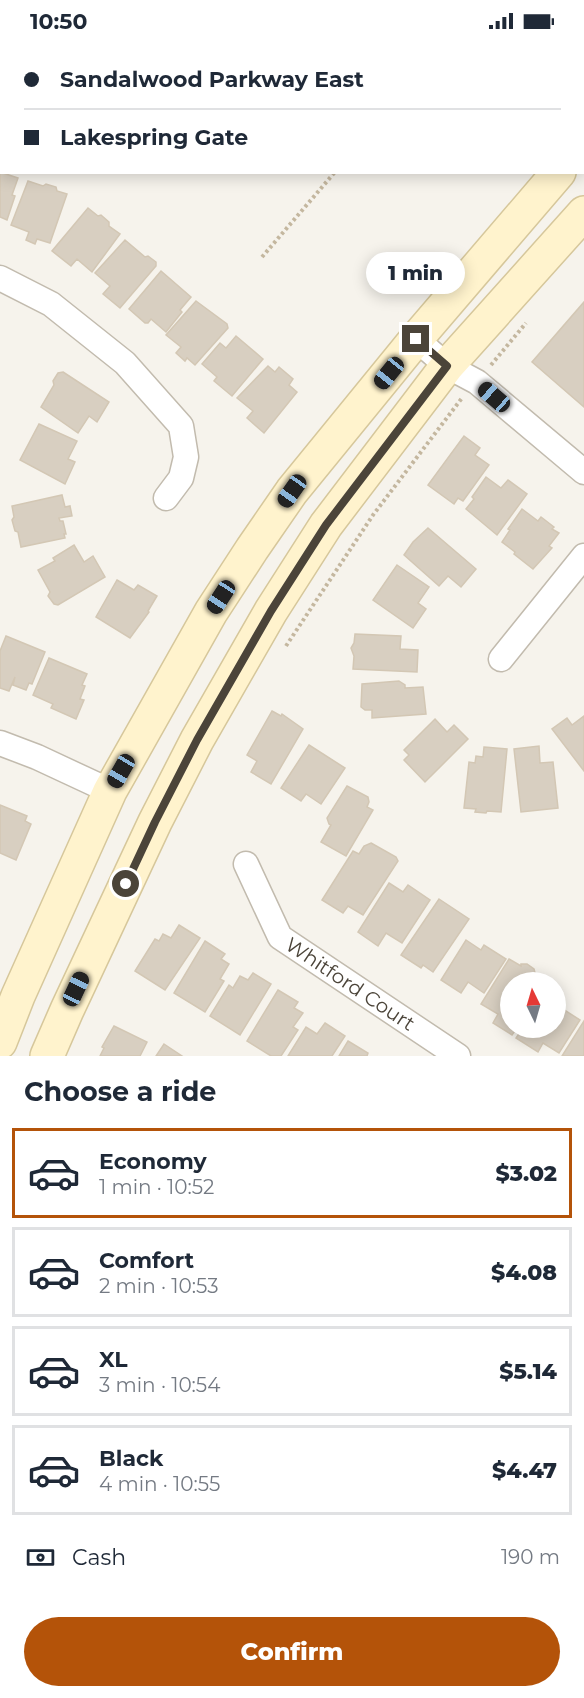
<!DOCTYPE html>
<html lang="en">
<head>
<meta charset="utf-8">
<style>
  :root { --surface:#fff; --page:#f6f6f7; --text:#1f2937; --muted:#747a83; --line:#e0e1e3; --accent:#b45309 }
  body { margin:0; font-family:Montserrat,sans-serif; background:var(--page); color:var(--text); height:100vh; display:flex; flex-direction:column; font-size:22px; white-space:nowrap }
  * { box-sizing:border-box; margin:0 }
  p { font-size:20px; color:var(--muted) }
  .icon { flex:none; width:33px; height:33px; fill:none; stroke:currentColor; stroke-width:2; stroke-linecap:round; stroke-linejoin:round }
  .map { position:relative; height:1014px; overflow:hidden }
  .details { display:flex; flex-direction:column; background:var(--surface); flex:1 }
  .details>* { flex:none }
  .hud { position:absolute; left:0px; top:0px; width:585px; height:132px; box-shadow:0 3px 15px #0003; display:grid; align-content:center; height:132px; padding:0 24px; background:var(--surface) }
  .needle { width:39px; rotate:355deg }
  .tools { position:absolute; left:500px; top:930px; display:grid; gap:12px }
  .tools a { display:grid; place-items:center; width:66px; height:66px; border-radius:50%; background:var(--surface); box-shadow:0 3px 15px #0003; font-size:30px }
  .end { position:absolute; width:27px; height:27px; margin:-14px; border:8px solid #4b4439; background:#fff; box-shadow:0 0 0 3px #fff }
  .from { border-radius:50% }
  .bubble { position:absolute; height:42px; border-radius:21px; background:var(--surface); box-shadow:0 3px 15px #0003; font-size:20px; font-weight:800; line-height:42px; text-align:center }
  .car { position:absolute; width:18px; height:36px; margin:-18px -9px; border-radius:8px; box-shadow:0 0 4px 2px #0007; background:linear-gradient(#222 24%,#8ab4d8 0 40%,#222 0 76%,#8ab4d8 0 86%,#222 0) }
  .hud b { display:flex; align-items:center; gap:21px; height:57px; font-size:22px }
  .hud b+b { border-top:2px solid var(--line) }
  .hud i { width:15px; height:15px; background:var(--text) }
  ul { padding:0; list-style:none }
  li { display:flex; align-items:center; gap:18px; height:90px; margin:0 12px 9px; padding:0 12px; border:3px solid var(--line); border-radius:0px }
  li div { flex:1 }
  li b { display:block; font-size:22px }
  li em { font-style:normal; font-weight:800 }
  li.on { border-color:var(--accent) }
  li>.icon { width:54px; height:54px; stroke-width:1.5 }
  h2 { padding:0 24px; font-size:27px; line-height:72px }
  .pay { display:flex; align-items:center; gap:15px; height:66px; padding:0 24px; font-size:22px }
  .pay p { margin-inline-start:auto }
  .button { display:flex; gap:12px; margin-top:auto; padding:12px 24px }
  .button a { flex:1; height:69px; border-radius:36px; background:var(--accent); color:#fff; font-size:24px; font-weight:800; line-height:69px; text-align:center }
  .status { display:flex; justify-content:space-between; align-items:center; height:42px; padding:0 30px; background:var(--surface); direction:ltr }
  .status svg { height:16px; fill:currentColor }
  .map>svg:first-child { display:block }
</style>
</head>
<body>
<div class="status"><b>10:50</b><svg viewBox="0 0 49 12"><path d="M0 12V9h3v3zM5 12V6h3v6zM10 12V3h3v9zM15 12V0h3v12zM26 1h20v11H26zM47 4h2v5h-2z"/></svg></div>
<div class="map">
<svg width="584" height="1014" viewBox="0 0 584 1014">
  <rect width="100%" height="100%" fill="#f6f3ec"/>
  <!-- building -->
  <g fill="#d8cfc1" stroke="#d3c7b4" stroke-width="1.5">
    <polygon points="51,0 78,0 79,2 50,2"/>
    <polygon points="90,0 128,0 127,2"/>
    <polygon points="466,0 515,0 514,2"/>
    <polygon points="0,130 18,136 12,153 15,154 7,178 0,175"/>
    <polygon points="28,139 43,144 46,142 56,145 57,149 67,152 50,201 37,197 35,202 26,198 29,190 11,183"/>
    <polygon points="88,166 98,174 101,173 109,180 109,184 120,192 92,230 77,217 71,224 52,209"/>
    <polygon points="125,198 145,215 148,214 156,220 156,224 120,266 103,252 110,244 95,231"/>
    <polygon points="161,229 191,255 180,268 182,270 166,290 151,277 148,281 145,281 129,267"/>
    <polygon points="196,259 227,282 228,286 195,323 187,316 185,319 176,311 181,305 166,293"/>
    <polygon points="584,260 584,365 532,320"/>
    <polygon points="236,294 263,317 232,354 214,339 217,335 202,322 220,301 226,306"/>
    <polygon points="268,324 275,330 279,325 293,337 289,343 297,350 264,391 247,376 253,369 237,356"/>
    <polygon points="63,330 109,360 97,380 89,374 78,391 41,365 54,343 53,339 58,331"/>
    <polygon points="39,382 77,399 68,417 75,420 65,442 20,418"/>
    <polygon points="464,394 480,406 475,413 489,423 463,459 458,456 454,462 428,443"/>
    <polygon points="486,435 501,446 508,438 527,452 497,493 466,467 474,457 472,455"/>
    <polygon points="62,453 65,465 70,464 72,474 59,476 60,479 63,479 66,492 64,492 65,496 21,505 18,490 15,489 12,478 14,475 12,464"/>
    <polygon points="522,467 538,479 541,475 554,485 552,487 559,491 549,504 552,506 533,527 514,512 515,510 502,500 510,488 508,487"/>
    <polygon points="428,486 476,527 461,545 448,534 439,544 404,513 413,500"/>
    <polygon points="74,503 84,520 93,514 105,535 58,563 54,562 48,554 50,550 38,528 55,519 53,516"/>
    <polygon points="397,523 429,545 418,561 426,567 413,586 373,558"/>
    <polygon points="117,538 134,548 138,543 157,554 148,569 149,570 130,596 96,575"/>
    <polygon points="355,592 401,594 400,607 418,608 417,630 353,627 354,614 351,606 354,601"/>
    <polygon points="6,594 45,610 32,642 29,641 26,648 13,643 15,635 9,649 0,646 0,609"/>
    <polygon points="49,616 87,632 82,643 85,644 80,657 84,658 76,677 51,666 53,662 33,653"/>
    <polygon points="399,639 405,643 405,646 423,645 426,672 372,676 372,668 365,668 361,665 362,642"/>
    <polygon points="272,669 281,674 282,672 303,687 271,742 251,730 257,719 247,713"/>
    <polygon points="584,674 584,729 552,687 567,676 572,683"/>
    <polygon points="435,677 447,690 454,683 468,697 425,740 404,718 409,713 404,708"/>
    <polygon points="309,703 345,726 321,762 306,752 301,759 281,746"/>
    <polygon points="539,704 540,721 553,720 558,766 521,770 514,707"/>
    <polygon points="484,705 507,707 501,770 487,769 486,771 475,770 476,767 464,766 469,720 475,721 476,714 483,715"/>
    <polygon points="347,744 368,755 369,760 367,765 373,768 346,814 321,800 331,783 329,782 327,776"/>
    <polygon points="0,763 27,774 25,779 31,782 16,818 0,811"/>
    <polygon points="371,801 396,815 398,819 363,873 348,864 343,871 322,858 353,809 359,812 364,804"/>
    <polygon points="389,841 403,850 408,843 430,858 402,901 386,891 378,904 358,890"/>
    <polygon points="439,857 469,877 433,930 423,923 421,926 401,913"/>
    <polygon points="179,883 200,896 165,948 135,929 155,897 159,899 163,892 171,896"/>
    <polygon points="466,898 481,908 484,903 506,917 484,951 468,940 461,951 441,938"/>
    <polygon points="205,899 225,912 221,917 229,922 220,937 224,939 205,970 174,951"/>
    <polygon points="509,917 521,924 521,922 527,922 534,927 536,935 545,940 510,940 510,986 517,986 512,993 493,981 498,972 481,962"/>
    <polygon points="253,931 271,942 240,993 210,974 229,943 233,946 240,934 248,938"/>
    <polygon points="278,948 298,960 294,966 303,971 293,985 298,988 281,1014 271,1014 247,999"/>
    <polygon points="555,962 580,978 559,1011 543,1001 538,1010 516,996 523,986 555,986"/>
    <polygon points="584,979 584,1014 562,1014"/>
    <polygon points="325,981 345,994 332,1014 288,1014 306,985 317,992"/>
    <polygon points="114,984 147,1000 140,1014 100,1014 104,1006 102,1005"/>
    <polygon points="348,999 368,1011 367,1014 339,1014"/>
    <polygon points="164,1002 182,1014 156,1014"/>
  </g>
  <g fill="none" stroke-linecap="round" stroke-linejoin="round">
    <defs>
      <g id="minor">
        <polyline points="0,236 51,262 125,321 181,384 186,415 181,436 166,456"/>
        <polyline points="416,297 447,324 477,340 584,430"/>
        <polyline points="501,617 584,514"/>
        <polyline points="0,701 37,715 110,749"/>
        <path id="s1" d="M246 822 280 895 458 1014"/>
      </g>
      <g id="secondary">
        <polyline points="0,1000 18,954 110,749 211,570 252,507 292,449 416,297 559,130"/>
        <polyline points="47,1014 67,968 155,780 197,698 271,569 326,483 447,324 584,171"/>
      </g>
    </defs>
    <!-- minor casing -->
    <use href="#minor" stroke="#c2bbae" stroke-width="27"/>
    <!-- secondary casing -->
    <use href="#secondary" stroke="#d6c79b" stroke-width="36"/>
    <!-- path -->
    <g stroke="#c4b79f" stroke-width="4" stroke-dasharray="3 3" stroke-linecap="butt">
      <polyline points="262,215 335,130"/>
      <polyline points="491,323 526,281"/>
      <polyline points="286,604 373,473 462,356"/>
    </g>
    <!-- minor -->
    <use href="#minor" stroke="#fff" stroke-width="24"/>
    <!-- secondary -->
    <use href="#secondary" stroke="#fff3cd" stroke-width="33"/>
  </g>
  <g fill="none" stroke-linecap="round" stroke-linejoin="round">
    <!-- route -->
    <polyline stroke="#4b4439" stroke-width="8" points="126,842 155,780 197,698 271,569 326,483 447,324 416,297"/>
  </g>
  <g text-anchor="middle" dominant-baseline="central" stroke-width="4.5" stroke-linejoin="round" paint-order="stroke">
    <!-- street labels -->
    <g font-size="20" fill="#4b4439" stroke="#fff">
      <text stroke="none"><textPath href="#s1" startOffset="165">Whitford Court</textPath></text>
    </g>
  </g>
</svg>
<div class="tools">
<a><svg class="needle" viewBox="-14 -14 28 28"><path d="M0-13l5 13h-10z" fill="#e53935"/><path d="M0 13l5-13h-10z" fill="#747a83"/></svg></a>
</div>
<i class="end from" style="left:126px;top:842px"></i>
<i class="end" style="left:416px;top:297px"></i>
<div class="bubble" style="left:366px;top:210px;width:99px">1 min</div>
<i class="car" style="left:389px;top:331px;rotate:219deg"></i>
<i class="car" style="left:494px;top:355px;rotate:311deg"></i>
<i class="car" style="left:292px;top:449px;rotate:215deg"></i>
<i class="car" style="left:221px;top:555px;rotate:213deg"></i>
<i class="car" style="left:121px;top:729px;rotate:210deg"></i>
<i class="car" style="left:76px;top:947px;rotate:25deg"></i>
<div class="hud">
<b><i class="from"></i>Sandalwood Parkway East</b>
<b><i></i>Lakespring Gate</b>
</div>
</div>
<section class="details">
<h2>Choose a ride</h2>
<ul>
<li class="on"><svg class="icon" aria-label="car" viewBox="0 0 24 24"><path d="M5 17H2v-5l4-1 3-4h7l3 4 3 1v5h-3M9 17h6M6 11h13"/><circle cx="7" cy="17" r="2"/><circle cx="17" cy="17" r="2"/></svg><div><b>Economy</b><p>1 min · 10:52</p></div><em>$3.02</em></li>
<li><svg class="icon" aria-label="car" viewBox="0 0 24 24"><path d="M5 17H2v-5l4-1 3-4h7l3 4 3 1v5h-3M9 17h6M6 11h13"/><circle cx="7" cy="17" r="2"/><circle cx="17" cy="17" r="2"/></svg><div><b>Comfort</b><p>2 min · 10:53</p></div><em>$4.08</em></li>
<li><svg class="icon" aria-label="car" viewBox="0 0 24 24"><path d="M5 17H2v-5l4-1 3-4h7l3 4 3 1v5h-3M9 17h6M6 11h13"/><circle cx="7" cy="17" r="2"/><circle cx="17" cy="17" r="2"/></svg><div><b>XL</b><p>3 min · 10:54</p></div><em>$5.14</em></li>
<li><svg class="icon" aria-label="car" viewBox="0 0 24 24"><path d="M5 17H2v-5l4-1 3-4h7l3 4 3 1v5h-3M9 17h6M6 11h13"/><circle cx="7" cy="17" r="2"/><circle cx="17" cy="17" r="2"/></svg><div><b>Black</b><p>4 min · 10:55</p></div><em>$4.47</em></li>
</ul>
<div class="pay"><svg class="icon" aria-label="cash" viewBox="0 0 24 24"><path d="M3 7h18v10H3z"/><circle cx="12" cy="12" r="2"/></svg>Cash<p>190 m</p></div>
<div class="button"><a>Confirm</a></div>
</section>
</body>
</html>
